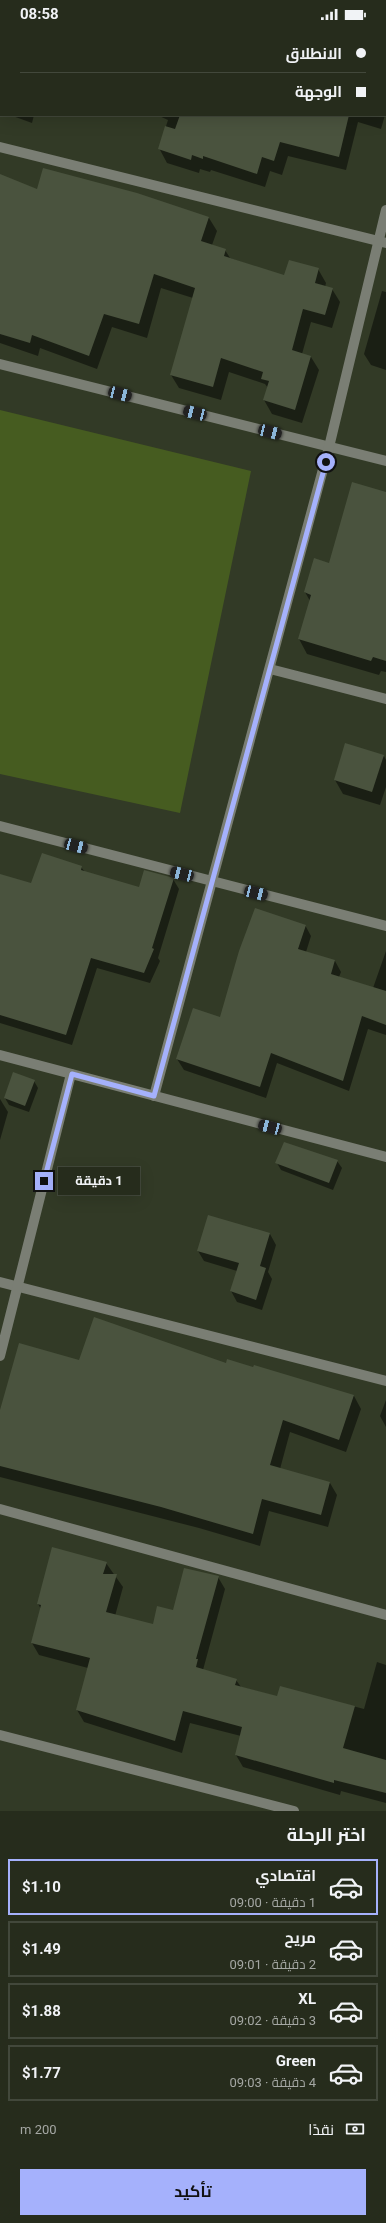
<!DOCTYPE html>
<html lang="ar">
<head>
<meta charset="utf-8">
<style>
  :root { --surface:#262c1c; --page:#323829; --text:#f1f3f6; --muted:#a4a7a3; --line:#42483b; --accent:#a5b1fc }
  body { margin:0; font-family:Roboto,Cairo,sans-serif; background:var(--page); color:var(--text); direction:rtl; height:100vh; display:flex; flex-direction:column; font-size:15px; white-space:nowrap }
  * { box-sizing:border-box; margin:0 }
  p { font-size:13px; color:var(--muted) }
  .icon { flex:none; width:22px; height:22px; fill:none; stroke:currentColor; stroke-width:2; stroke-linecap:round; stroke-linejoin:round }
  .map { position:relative; height:1783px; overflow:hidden; direction:ltr }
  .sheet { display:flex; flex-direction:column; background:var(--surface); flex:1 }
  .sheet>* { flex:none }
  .guide { position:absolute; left:0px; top:0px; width:386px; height:88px; box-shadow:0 4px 16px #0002,0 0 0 1px var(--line); direction:rtl; display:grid; align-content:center; height:88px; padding:0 20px; background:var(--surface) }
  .end { position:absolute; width:18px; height:18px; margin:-9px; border:5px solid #a5b1fc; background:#111; box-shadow:0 0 0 2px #111 }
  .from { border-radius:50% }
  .bubble { position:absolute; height:28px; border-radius:0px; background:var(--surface); box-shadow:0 4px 16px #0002,0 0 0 1px var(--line); font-size:13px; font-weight:700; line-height:28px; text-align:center; direction:rtl }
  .car { position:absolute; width:12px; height:24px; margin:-12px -6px; border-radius:5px; box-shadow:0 0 3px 1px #0007; background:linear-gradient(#222 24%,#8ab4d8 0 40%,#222 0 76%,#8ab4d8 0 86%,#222 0) }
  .guide b { display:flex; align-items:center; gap:14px; height:38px; font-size:15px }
  .guide b+b { border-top:1px solid var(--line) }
  .guide i { width:10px; height:10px; background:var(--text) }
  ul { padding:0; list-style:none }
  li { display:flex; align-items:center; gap:12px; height:56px; margin:0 8px 6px; padding:0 12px; border:2px solid var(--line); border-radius:0px }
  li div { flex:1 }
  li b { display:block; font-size:15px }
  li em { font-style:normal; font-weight:700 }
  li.active { border-color:var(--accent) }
  li>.icon { width:36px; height:36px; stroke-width:1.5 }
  h2 { padding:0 20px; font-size:18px; line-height:48px }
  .pay { display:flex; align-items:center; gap:10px; height:44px; padding:0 20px; font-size:15px }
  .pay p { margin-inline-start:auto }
  .primary-button { display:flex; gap:8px; margin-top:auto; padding:8px 20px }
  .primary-button a { flex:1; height:46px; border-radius:0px; background:var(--accent); color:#111; font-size:16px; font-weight:700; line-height:46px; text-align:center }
  .status { display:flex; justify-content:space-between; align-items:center; height:28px; padding:0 20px; background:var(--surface); direction:ltr }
  .status svg { height:11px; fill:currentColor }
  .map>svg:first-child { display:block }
</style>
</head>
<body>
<div class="status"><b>08:58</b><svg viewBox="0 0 49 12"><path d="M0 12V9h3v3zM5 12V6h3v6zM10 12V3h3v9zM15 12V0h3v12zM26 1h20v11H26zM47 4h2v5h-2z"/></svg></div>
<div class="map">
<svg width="386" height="1783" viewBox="0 0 386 1783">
  <rect width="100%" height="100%" fill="#323a26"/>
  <!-- green -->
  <polygon fill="#465c20" points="0,382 251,443 180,785 0,746"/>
  <!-- shadow -->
  <g fill="#0007">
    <polygon points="0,0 291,0 295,1 1,1 1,78"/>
    <polygon points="309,0 378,0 381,1 309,1"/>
    <polygon points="385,2 386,2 385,86"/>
    <polygon points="10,87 34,87 32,95"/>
    <polygon points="157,87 385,87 381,101 358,94 346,142 288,128 282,147 270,143 265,159 211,142 210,144 200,141 199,145 167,135 159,120 168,92"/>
    <polygon points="0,147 38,162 209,190 217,203 212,217 225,222 230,230 284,249 318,241 326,255 325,259 332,261 340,274 332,300 311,294 302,326 311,329 319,342 302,395 272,386 264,372 268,360 265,356 229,344 221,372 179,360 171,347 193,270 161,260 147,310 112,299 97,341 40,320 38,328 0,315"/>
    <polygon points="382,263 386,264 386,342 371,337 364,326"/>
    <polygon points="386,465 386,644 381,643 379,647 307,626 299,611 310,573 305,564 315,531 330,536"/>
    <polygon points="384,728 386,732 386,759 380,777 343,766 335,752"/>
    <polygon points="81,839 85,844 139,860 173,851 179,861 158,930 160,933 150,955 97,940 72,1017 0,995 0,847 32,856"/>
    <polygon points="305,897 311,908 306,924 335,933 341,944 339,949 373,960 386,923 386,1007 368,1001 349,1063 277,1035 266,1070 184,1042 177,1031 220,990"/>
    <polygon points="34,1053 38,1060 29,1084 9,1077 5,1070"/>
    <polygon points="0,1071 8,1084 0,1112"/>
    <polygon points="337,1133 342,1140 333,1162 281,1142 277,1135"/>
    <polygon points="270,1206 276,1217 268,1244 272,1251 262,1282 237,1274 231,1263 237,1243 204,1233 198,1223"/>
    <polygon points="80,1333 226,1336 253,1340 254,1338 354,1368 361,1381 346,1424 290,1404 280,1441 330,1455 337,1467 328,1499 269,1483 260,1518 199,1500 0,1449 0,1387"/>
    <polygon points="386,1372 386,1399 380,1388"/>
    <polygon points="106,1535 123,1559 115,1588 153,1597 218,1549 225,1561 203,1642 236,1652 241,1659 278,1669 281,1659 364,1681 377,1634 386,1637 386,1775 341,1763 340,1767 243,1739 236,1727 241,1708 190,1695 182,1725 84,1694 77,1682 88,1640 39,1627 32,1615 41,1581 38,1576"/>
  </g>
  <!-- building -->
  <g fill="#4a533e">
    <polygon points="180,87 349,87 339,129 280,114 274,133 262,129 257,146 203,128 203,131 192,127 191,132 158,121 165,98 175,101"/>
    <polygon points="43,140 137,165 209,189 201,213 226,221 224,228 284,247 289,232 319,240 315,255 333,260 325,287 303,281 292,322 311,328 295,382 263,372 269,353 261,351 263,344 221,330 213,359 170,347 195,260 154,246 139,296 104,286 89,328 32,307 30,315 0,306 0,146 37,161"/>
    <polygon points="352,454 386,464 386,633 373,629 371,633 298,611 311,567 304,564 314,530 329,535"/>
    <polygon points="345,715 384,727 372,764 334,752"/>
    <polygon points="42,825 82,838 81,842 139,859 144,842 174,850 152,920 154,921 144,945 91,930 66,1007 0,987 0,846 31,855"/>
    <polygon points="255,880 306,897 298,921 335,932 331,946 386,963 386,997 362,988 343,1053 271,1025 260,1059 176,1031 193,980 220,989 239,923"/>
    <polygon points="13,1044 35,1052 25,1078 4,1070"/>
    <polygon points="284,1114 338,1132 329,1155 275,1135"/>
    <polygon points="208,1187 270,1205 260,1238 266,1240 256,1272 230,1263 239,1235 197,1223"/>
    <polygon points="94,1289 226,1335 227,1331 253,1339 254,1337 354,1367 339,1412 283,1392 270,1437 330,1454 321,1487 262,1471 253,1506 161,1479 0,1438 0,1382 19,1315 79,1332"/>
    <polygon points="52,1519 107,1534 103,1546 117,1546 106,1584 153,1596 157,1578 173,1582 184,1540 219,1548 196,1631 198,1631 196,1639 237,1651 235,1657 277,1668 280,1658 355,1678 343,1720 386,1732 386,1765 334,1752 334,1755 235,1727 242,1699 183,1683 175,1713 76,1682 90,1630 31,1615 41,1577 37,1576"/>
  </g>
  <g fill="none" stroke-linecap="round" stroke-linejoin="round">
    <!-- minor -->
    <g stroke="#7a7e74" stroke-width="10">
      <polyline points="0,119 386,215"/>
      <polyline points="0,336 386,433"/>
      <polyline points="270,641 386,671"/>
      <polyline points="0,798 386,898"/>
      <polyline points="0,1027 386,1129"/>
      <polyline points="154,1068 329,419 386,182"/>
      <polyline points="0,1254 386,1353"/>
      <polyline points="0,1328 71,1046"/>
      <polyline points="0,1481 386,1587"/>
      <polyline points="0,1707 294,1783"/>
    </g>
  </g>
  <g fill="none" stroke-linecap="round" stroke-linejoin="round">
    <!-- route -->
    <polyline stroke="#a5b1fc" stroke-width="5" points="44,1153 72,1046 154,1068 326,434"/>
  </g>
</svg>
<i class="end from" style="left:326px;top:434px"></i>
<i class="end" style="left:44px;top:1153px"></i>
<div class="bubble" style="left:58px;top:1139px;width:82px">1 دقيقة</div>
<i class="car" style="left:120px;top:366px;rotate:104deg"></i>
<i class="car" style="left:195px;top:385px;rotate:284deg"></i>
<i class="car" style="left:270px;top:404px;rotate:104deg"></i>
<i class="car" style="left:76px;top:818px;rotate:105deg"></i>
<i class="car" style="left:182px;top:846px;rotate:284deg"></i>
<i class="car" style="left:256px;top:865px;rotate:104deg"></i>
<i class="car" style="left:270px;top:1099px;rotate:285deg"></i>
<div class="guide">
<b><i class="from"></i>الانطلاق</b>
<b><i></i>الوجهة</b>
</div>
</div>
<section class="sheet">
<h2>اختر الرحلة</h2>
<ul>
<li class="active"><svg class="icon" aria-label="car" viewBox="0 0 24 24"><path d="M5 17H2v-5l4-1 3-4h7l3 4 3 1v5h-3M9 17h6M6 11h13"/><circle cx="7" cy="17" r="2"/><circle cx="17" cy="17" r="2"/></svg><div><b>اقتصادي</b><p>1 دقيقة · 09:00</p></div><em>$1.10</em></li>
<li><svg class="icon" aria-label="car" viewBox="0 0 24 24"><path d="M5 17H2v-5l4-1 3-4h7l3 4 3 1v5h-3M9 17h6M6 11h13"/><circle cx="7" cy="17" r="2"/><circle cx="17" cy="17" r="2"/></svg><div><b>مريح</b><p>2 دقيقة · 09:01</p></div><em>$1.49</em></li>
<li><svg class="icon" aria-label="car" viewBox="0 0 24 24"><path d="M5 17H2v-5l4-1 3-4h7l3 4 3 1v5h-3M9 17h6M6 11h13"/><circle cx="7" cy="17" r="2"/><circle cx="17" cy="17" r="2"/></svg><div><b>XL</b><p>3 دقيقة · 09:02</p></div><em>$1.88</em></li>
<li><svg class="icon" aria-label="car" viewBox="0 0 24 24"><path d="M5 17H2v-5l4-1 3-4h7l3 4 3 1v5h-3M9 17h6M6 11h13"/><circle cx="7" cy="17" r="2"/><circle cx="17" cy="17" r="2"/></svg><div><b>Green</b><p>4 دقيقة · 09:03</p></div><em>$1.77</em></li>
</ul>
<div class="pay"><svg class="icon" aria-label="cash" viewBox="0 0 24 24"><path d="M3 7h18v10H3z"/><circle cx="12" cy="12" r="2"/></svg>نقدًا<p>200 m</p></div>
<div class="primary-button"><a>تأكيد</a></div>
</section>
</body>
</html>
